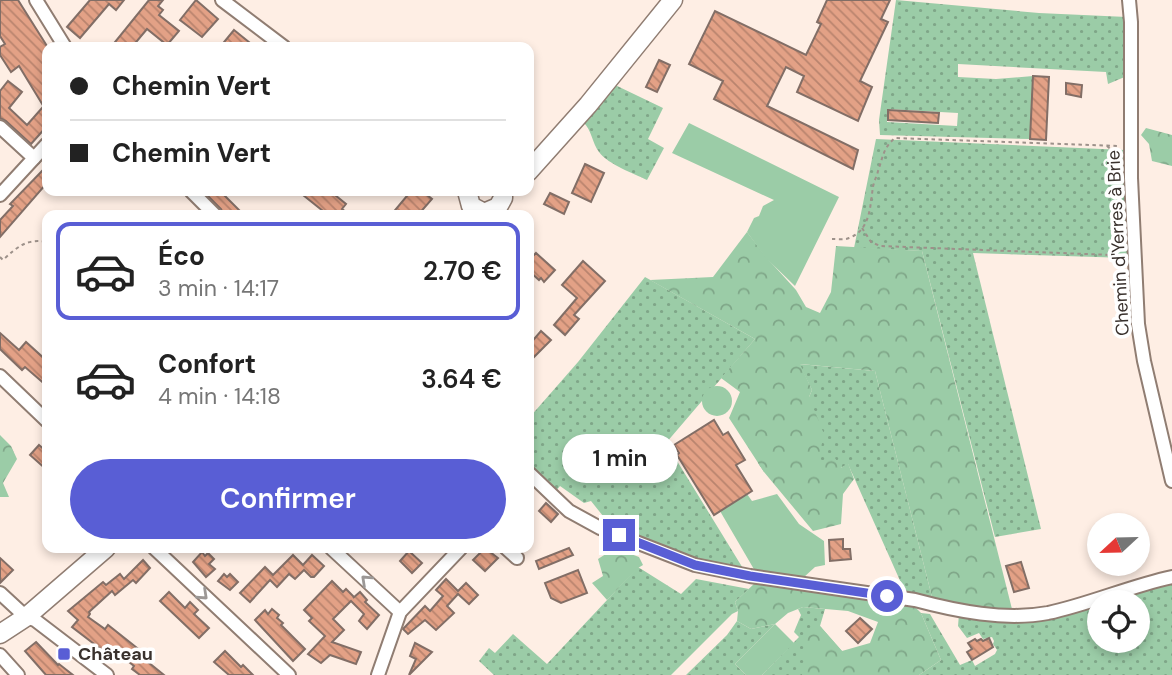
<!DOCTYPE html>
<html lang="fr">
<head>
<meta charset="utf-8">
<style>
  :root { --surface:#fff; --page:#f6f6f6; --text:#222; --muted:#767676; --line:#e0e0e0; --accent:#595ed5 }
  body { margin:0; font-family:"DM Sans",sans-serif; background:var(--page); color:var(--text); height:100vh; display:flex; flex-direction:column; font-size:26px; white-space:nowrap }
  * { box-sizing:border-box; margin:0 }
  p { font-size:23px; color:var(--muted) }
  .icon { flex:none; width:38px; height:38px; fill:none; stroke:currentColor; stroke-width:2; stroke-linecap:round; stroke-linejoin:round }
  .map { position:relative; flex:1; overflow:hidden }
  .drawer { position:absolute; left:42px; top:210px; width:492px; height:343px; display:flex; flex-direction:column; background:var(--surface); border-radius:14px; box-shadow:0 4px 10px #0003 }
  .drawer>* { flex:none }
  .guide { position:absolute; left:42px; top:42px; width:492px; height:154px; border-radius:14px; box-shadow:0 4px 10px #0003; display:grid; align-content:center; height:154px; padding:0 28px; background:var(--surface) }
  .needle { width:46px; rotate:248deg }
  .tools { position:absolute; left:1087px; top:513px; display:grid; gap:14px }
  .tools a { display:grid; place-items:center; width:63px; height:63px; border-radius:50%; background:var(--surface); box-shadow:0 4px 10px #0003; font-size:35px }
  .end { position:absolute; width:32px; height:32px; margin:-16px; border:9px solid #595ed5; background:#fff; box-shadow:0 0 0 4px #fff }
  .from { border-radius:50% }
  .bubble { position:absolute; height:49px; border-radius:24px; background:var(--surface); box-shadow:0 4px 10px #0003; font-size:23px; font-weight:600; line-height:49px; text-align:center }
  .guide b { display:flex; align-items:center; gap:24px; height:66px; font-size:26px }
  .guide b+b { border-top:2px solid var(--line) }
  .guide i { width:18px; height:18px; background:var(--text) }
  ul { padding:12px 0 0; list-style:none }
  li { display:flex; align-items:center; gap:21px; height:98px; margin:0 14px 10px; padding:0 14px; border:4px solid transparent; border-radius:14px }
  li div { flex:1 }
  li b { display:block; font-size:26px }
  li em { font-style:normal; font-weight:600 }
  li.active { border-color:var(--accent) }
  li>.icon { width:63px; height:63px; stroke-width:1.5 }
  .primary-button { display:flex; gap:14px; margin-top:auto; padding:14px 28px }
  .primary-button a { flex:1; height:80px; border-radius:42px; background:var(--accent); color:#fff; font-size:28px; font-weight:600; line-height:80px; text-align:center }
  .map>svg:first-child { display:block }
</style>
</head>
<body>
<div class="map">
<svg width="1172" height="675" viewBox="0 0 1172 675">
  <defs>
    <pattern id="green-dots" width="8" height="8" patternUnits="userSpaceOnUse" patternTransform="scale(1.75)"><rect width="8" height="8" fill="#9bcca7"/><path d="M2 2h.1M6 6h.1" fill="none" stroke="#7fa688" stroke-width="1.8" stroke-linecap="round"/></pattern>
    <pattern id="forest-crowns" width="20" height="18" patternUnits="userSpaceOnUse" patternTransform="scale(1.75)"><rect width="20" height="18" fill="#9bcca7"/><path d="M2 6a3 3 0 1 1 6 0M12 15a3 3 0 1 1 6 0" fill="none" stroke="#7fa688"/></pattern>
    <pattern id="building-back-hatch" width="6" height="6" patternUnits="userSpaceOnUse" patternTransform="scale(1.75)"><rect width="6" height="6" fill="#e3a186"/><path d="M-1 5l2 2M0 0l6 6M5-1l2 2" fill="none" stroke="#b9846e"/></pattern>
  </defs>
  <rect width="100%" height="100%" fill="#feeee4"/>
  <!-- green -->
  <g fill="url(#green-dots)" fill-rule="evenodd">
    <path d="M896 0 1039 13 1127 17V76L1108 84 1106 72 958 64V77L996 79 1033 76 1030 139 880 135 879 120ZM887 109 958 113 957 126 887 122Z"/>
    <path d="M613 84 663 108 648 139 664 148 647 180C633 173 609 165 599 152 592 143 592 130 583 122Z"/>
    <polygon points="876,139 1125,150 1128,258 973,253 1041,529 995,537 922,251 854,248"/>
    <polygon points="645,277 755,339 666,443 744,570 693,560 600,521 603,516 591,501 584,503 560,486 556,491 529,465 529,418 578,362"/>
    <polygon points="799,364 875,371 933,601 906,594 848,464 841,468 823,466 764,472 758,463 809,397 812,390"/>
    <polygon points="638,567 681,594 696,579 749,589 735,602 738,611 732,614 671,675 494,675 479,661 489,648 495,653 513,634 547,664"/>
    <polygon points="1172,582 1172,675 919,675 941,660 921,613 930,614 960,665 972,660 975,666 995,654 997,650 993,644 994,641 992,637 983,639 979,633 967,638 958,626 959,614 1048,619 1099,602 1099,640 1138,640 1138,602 1099,602"/>
    <polygon points="803,607 825,609 820,626 842,651 827,675 762,675 799,637 794,632 801,615 798,609"/>
    <polygon points="737,621 751,629 775,624 735,664 746,675 686,675 727,635"/>
  </g>
  <!-- forest -->
  <g fill="url(#forest-crowns)">
    <polygon points="1146,128 1172,135 1172,166 1152,161 1149,144 1141,135"/>
    <polygon points="747,232 766,257 796,290 806,307 820,313 831,292 836,246 922,251 1013,613 933,601 875,371 800,364 812,390 809,397 824,434 818,461 824,465 828,455 835,458 841,468 848,463 854,479 843,494 841,524 813,531 764,472 729,418 740,392 721,378 755,339 650,280 713,277"/>
    <polygon points="0,435 11,446 17,459 3,483 9,497 0,497"/>
    <polygon points="615,548 639,557 643,565 638,568 607,600 592,583 603,576 598,559"/>
    <polygon points="756,582 852,588 872,601 883,591 900,592 921,613 941,660 919,675 802,675 808,633 820,626 842,651 870,643 878,622 848,611 803,607 788,613 775,624 751,629 737,621 738,611 735,602"/>
  </g>
  <!-- pitch -->
  <g fill="#9bcca7">
    <polygon points="689,123 839,197 795,286 765,257 747,232 754,218 759,216 763,206 774,200 672,153"/>
    <circle cx="717" cy="401" r="15"/>
    <polygon points="747,494 752,501 777,494 799,524 824,541 825,565 815,567 803,578 755,571 720,511"/>
    <polygon points="775,624 794,643 762,675 746,675 735,664"/>
  </g>
  <!-- building -->
  <g fill="url(#building-back-hatch)" stroke="#826e66" stroke-width="2">
    <polygon points="0,0 18,0 47,46 47,112 19,66 11,72 0,55 0,47 5,44 0,36"/>
    <polygon points="90,0 124,0 116,10 109,4 80,38 67,27"/>
    <polygon points="149,0 163,0 158,6 163,10 159,15 179,31 167,45 147,29 132,47 111,47"/>
    <polygon points="196,0 218,19 202,37 180,20"/>
    <polygon points="827,0 890,0 881,19 888,22 860,81 872,87 858,121 797,92 804,76 786,67 767,106 858,150 853,169 714,99 723,81 689,64 715,11 806,55 821,24 817,22"/>
    <polygon points="234,30 255,47 220,47"/>
    <polygon points="659,60 670,65 657,92 646,87"/>
    <polygon points="1033,76 1049,77 1046,140 1030,139"/>
    <polygon points="8,81 22,92 9,108 27,125 42,108 47,113 47,126 31,144 6,121 0,118 0,91"/>
    <polygon points="1066,83 1082,85 1081,97 1066,94"/>
    <polygon points="888,110 939,113 938,123 888,120"/>
    <polygon points="585,164 604,173 591,202 572,193"/>
    <polygon points="42,171 47,176 47,183 0,237 0,220 13,206 10,204"/>
    <polygon points="203,191 220,191 244,215 224,215 221,209"/>
    <polygon points="298,191 330,191 346,204 342,209 350,215 328,215"/>
    <polygon points="411,191 422,191 432,199 418,215 391,215"/>
    <polygon points="550,193 569,202 564,214 544,204"/>
    <polygon points="536,253 555,270 544,282 541,278 539,280 528,270 528,261"/>
    <polygon points="583,261 605,281 574,315 579,319 565,335 554,325 577,298 562,285"/>
    <polygon points="541,331 551,340 528,363 528,346"/>
    <polygon points="0,333 19,350 26,342 47,361 47,386 25,367 22,370 0,349"/>
    <polygon points="714,420 723,435 728,432 745,460 736,465 752,491 714,515 677,455 679,453 674,445"/>
    <polygon points="39,445 47,452 47,470 30,455"/>
    <polygon points="546,503 558,514 551,522 539,511"/>
    <polygon points="843,539 843,549 850,549 851,559 830,561 829,540"/>
    <polygon points="485,548 498,558 485,571 473,560"/>
    <polygon points="569,548 573,555 539,569 536,561"/>
    <polygon points="409,551 422,563 412,573 400,561"/>
    <polygon points="202,552 205,556 208,553 214,559 209,564 215,569 206,577 193,562"/>
    <polygon points="293,555 303,565 312,555 324,566 314,577 311,577 304,570 295,579 289,574 277,587 270,580 250,602 240,593 265,567 273,575"/>
    <polygon points="0,558 13,570 0,583"/>
    <polygon points="143,560 150,568 136,583 133,580 115,595 112,591 89,612 90,614 88,617 105,629 108,625 146,655 143,658 164,675 140,675 132,669 134,666 110,647 106,653 72,627 78,620 68,611 103,582 106,585 120,574 124,579"/>
    <polygon points="1021,562 1029,588 1014,592 1006,566"/>
    <polygon points="578,570 587,593 561,603 551,598 545,583"/>
    <polygon points="224,574 227,577 230,574 238,582 230,590 218,581"/>
    <polygon points="446,579 458,591 466,583 478,595 469,604 458,594 447,606 454,613 436,630 425,620 408,634 403,629 425,606 430,611 443,596 436,590"/>
    <polygon points="332,581 343,592 346,589 354,597 353,598 360,592 367,600 365,602 379,615 367,629 359,621 364,614 351,601 333,619 344,630 332,642 361,652 356,664 330,655 321,663 308,654 325,636 309,621 312,618 304,610"/>
    <polygon points="169,592 185,608 190,602 198,610 194,614 209,628 199,638 160,601"/>
    <polygon points="272,609 279,615 277,618 283,623 281,625 305,649 293,661 255,620 265,610 268,614"/>
    <polygon points="860,618 872,629 858,643 846,631"/>
    <polygon points="989,638 993,647 972,660 967,652 972,649 968,643 975,639 977,641 981,639 983,641"/>
    <polygon points="36,642 58,665 59,664 73,675 46,675 25,651"/>
    <polygon points="415,643 432,652 409,675 416,659 410,656"/>
    <polygon points="225,651 241,667 243,665 253,675 229,675 214,662"/>
  </g>
  <g fill="none" stroke-linecap="round" stroke-linejoin="round">
    <defs>
      <g id="street">
        <polyline points="36,0 65,47"/>
        <polyline points="222,0 284,47"/>
        <polyline points="1129,0 1131,22 1131,178 1138,324 1144,361 1172,481"/>
        <polyline points="0,127 34,158"/>
        <polyline points="191,191 215,215"/>
        <polyline points="0,195 47,144"/>
        <polyline points="0,376 47,421"/>
        <path d="M528 472 569 511 600 528 695 565 750 576 915 600C956 611 1005 621 1048 613 1090 604 1130 586 1172 577"/>
        <polyline points="154,548 289,675"/>
        <polyline points="331,548 400,612"/>
        <polyline points="506,548 517,558"/>
        <polyline points="0,593 26,617 35,620 107,675"/>
        <polyline points="0,655 18,675"/>
        <polyline points="378,675 400,612 461,548"/>
      </g>
      <g id="secondary">
        <polyline points="528,172 588,105 673,0"/>
        <polyline points="467,191 471,206 484,213 498,207 503,198 503,191"/>
        <polyline points="0,634 26,617 106,548"/>
      </g>
    </defs>
    <!-- street casing -->
    <use href="#street" stroke="#907d72" stroke-width="16"/>
    <!-- secondary casing -->
    <use href="#secondary" stroke="#907d72" stroke-width="21"/>
    <!-- path -->
    <g stroke="#9d918a" stroke-width="2" stroke-dasharray="3.5 3.5" stroke-linecap="butt">
      <polyline points="1107,146 1119,157"/>
      <polyline points="862,228 871,242 880,246 1112,255 1122,246"/>
      <path d="M832 239C837 239 845 240 849 238 871 230 870 205 873 187 874 181 877 176 878 171 883 157 883 148 895 138L1119 146"/>
      <path d="M0 257 3 260C17 247 27 238 47 242"/>
    </g>
    <!-- street -->
    <use href="#street" stroke="#fff" stroke-width="12"/>
    <!-- secondary -->
    <use href="#secondary" stroke="#fff" stroke-width="18"/>
  </g>
  <!-- one-way arrows -->
  <defs><path id="oneway-chevron" d="M-2-3.5L2.5 0L-2 3.5" fill="none" stroke-width="1.6" stroke-linecap="round" stroke-linejoin="round" transform="scale(1.75)"/></defs>
  <g stroke="#9c9896">
    <use href="#oneway-chevron" transform="translate(366 580) rotate(-137)"/>
    <use href="#oneway-chevron" transform="translate(203 595) rotate(43)"/>
  </g>
  <g fill="none" stroke-linecap="round" stroke-linejoin="round">
    <!-- route -->
    <polyline stroke="#595ed5" stroke-width="9" points="619,535 695,565 750,576 887,596"/>
  </g>
  <!-- markers -->
  <rect fill="#595ed5" stroke="#fff" stroke-width="2.5" x="57" y="647" width="14" height="14" rx="3.5"/>
  <g text-anchor="middle" dominant-baseline="central" stroke-width="7" stroke-linejoin="round" paint-order="stroke">
    <!-- street labels -->
    <g font-size="18" fill="#39312d" stroke="#fff">
      <text transform="translate(1118 243) rotate(-93)">Chemin d'Yerres à Brie</text>
    </g>
    <!-- poi labels -->
    <g font-size="18" font-weight="bold" fill="#39312d" stroke="#fff" text-anchor="start">
      <text x="78" y="654">Château</text>
    </g>
  </g>
</svg>
<div class="tools">
<a><svg class="needle" viewBox="-14 -14 28 28"><path d="M0-13l5 13h-10z" fill="#e53935"/><path d="M0 13l5-13h-10z" fill="#767676"/></svg></a>
<a><svg class="icon" aria-label="locate" viewBox="0 0 24 24"><circle cx="12" cy="12" r="6"/><path d="M12 2v4M12 18v4M2 12h4M18 12h4"/></svg></a>
</div>
<i class="end from" style="left:887px;top:596px"></i>
<i class="end" style="left:619px;top:535px"></i>
<div class="bubble" style="left:562px;top:434px;width:116px">1 min</div>
<div class="guide">
<b><i class="from"></i>Chemin Vert</b>
<b><i></i>Chemin Vert</b>
</div>
<section class="drawer">
<ul>
<li class="active"><svg class="icon" aria-label="car" viewBox="0 0 24 24"><path d="M5 17H2v-5l4-1 3-4h7l3 4 3 1v5h-3M9 17h6M6 11h13"/><circle cx="7" cy="17" r="2"/><circle cx="17" cy="17" r="2"/></svg><div><b>Éco</b><p>3 min · 14:17</p></div><em>2.70 €</em></li>
<li><svg class="icon" aria-label="car" viewBox="0 0 24 24"><path d="M5 17H2v-5l4-1 3-4h7l3 4 3 1v5h-3M9 17h6M6 11h13"/><circle cx="7" cy="17" r="2"/><circle cx="17" cy="17" r="2"/></svg><div><b>Confort</b><p>4 min · 14:18</p></div><em>3.64 €</em></li>
</ul>
<div class="primary-button"><a>Confirmer</a></div>
</section>
</div>
</body>
</html>
